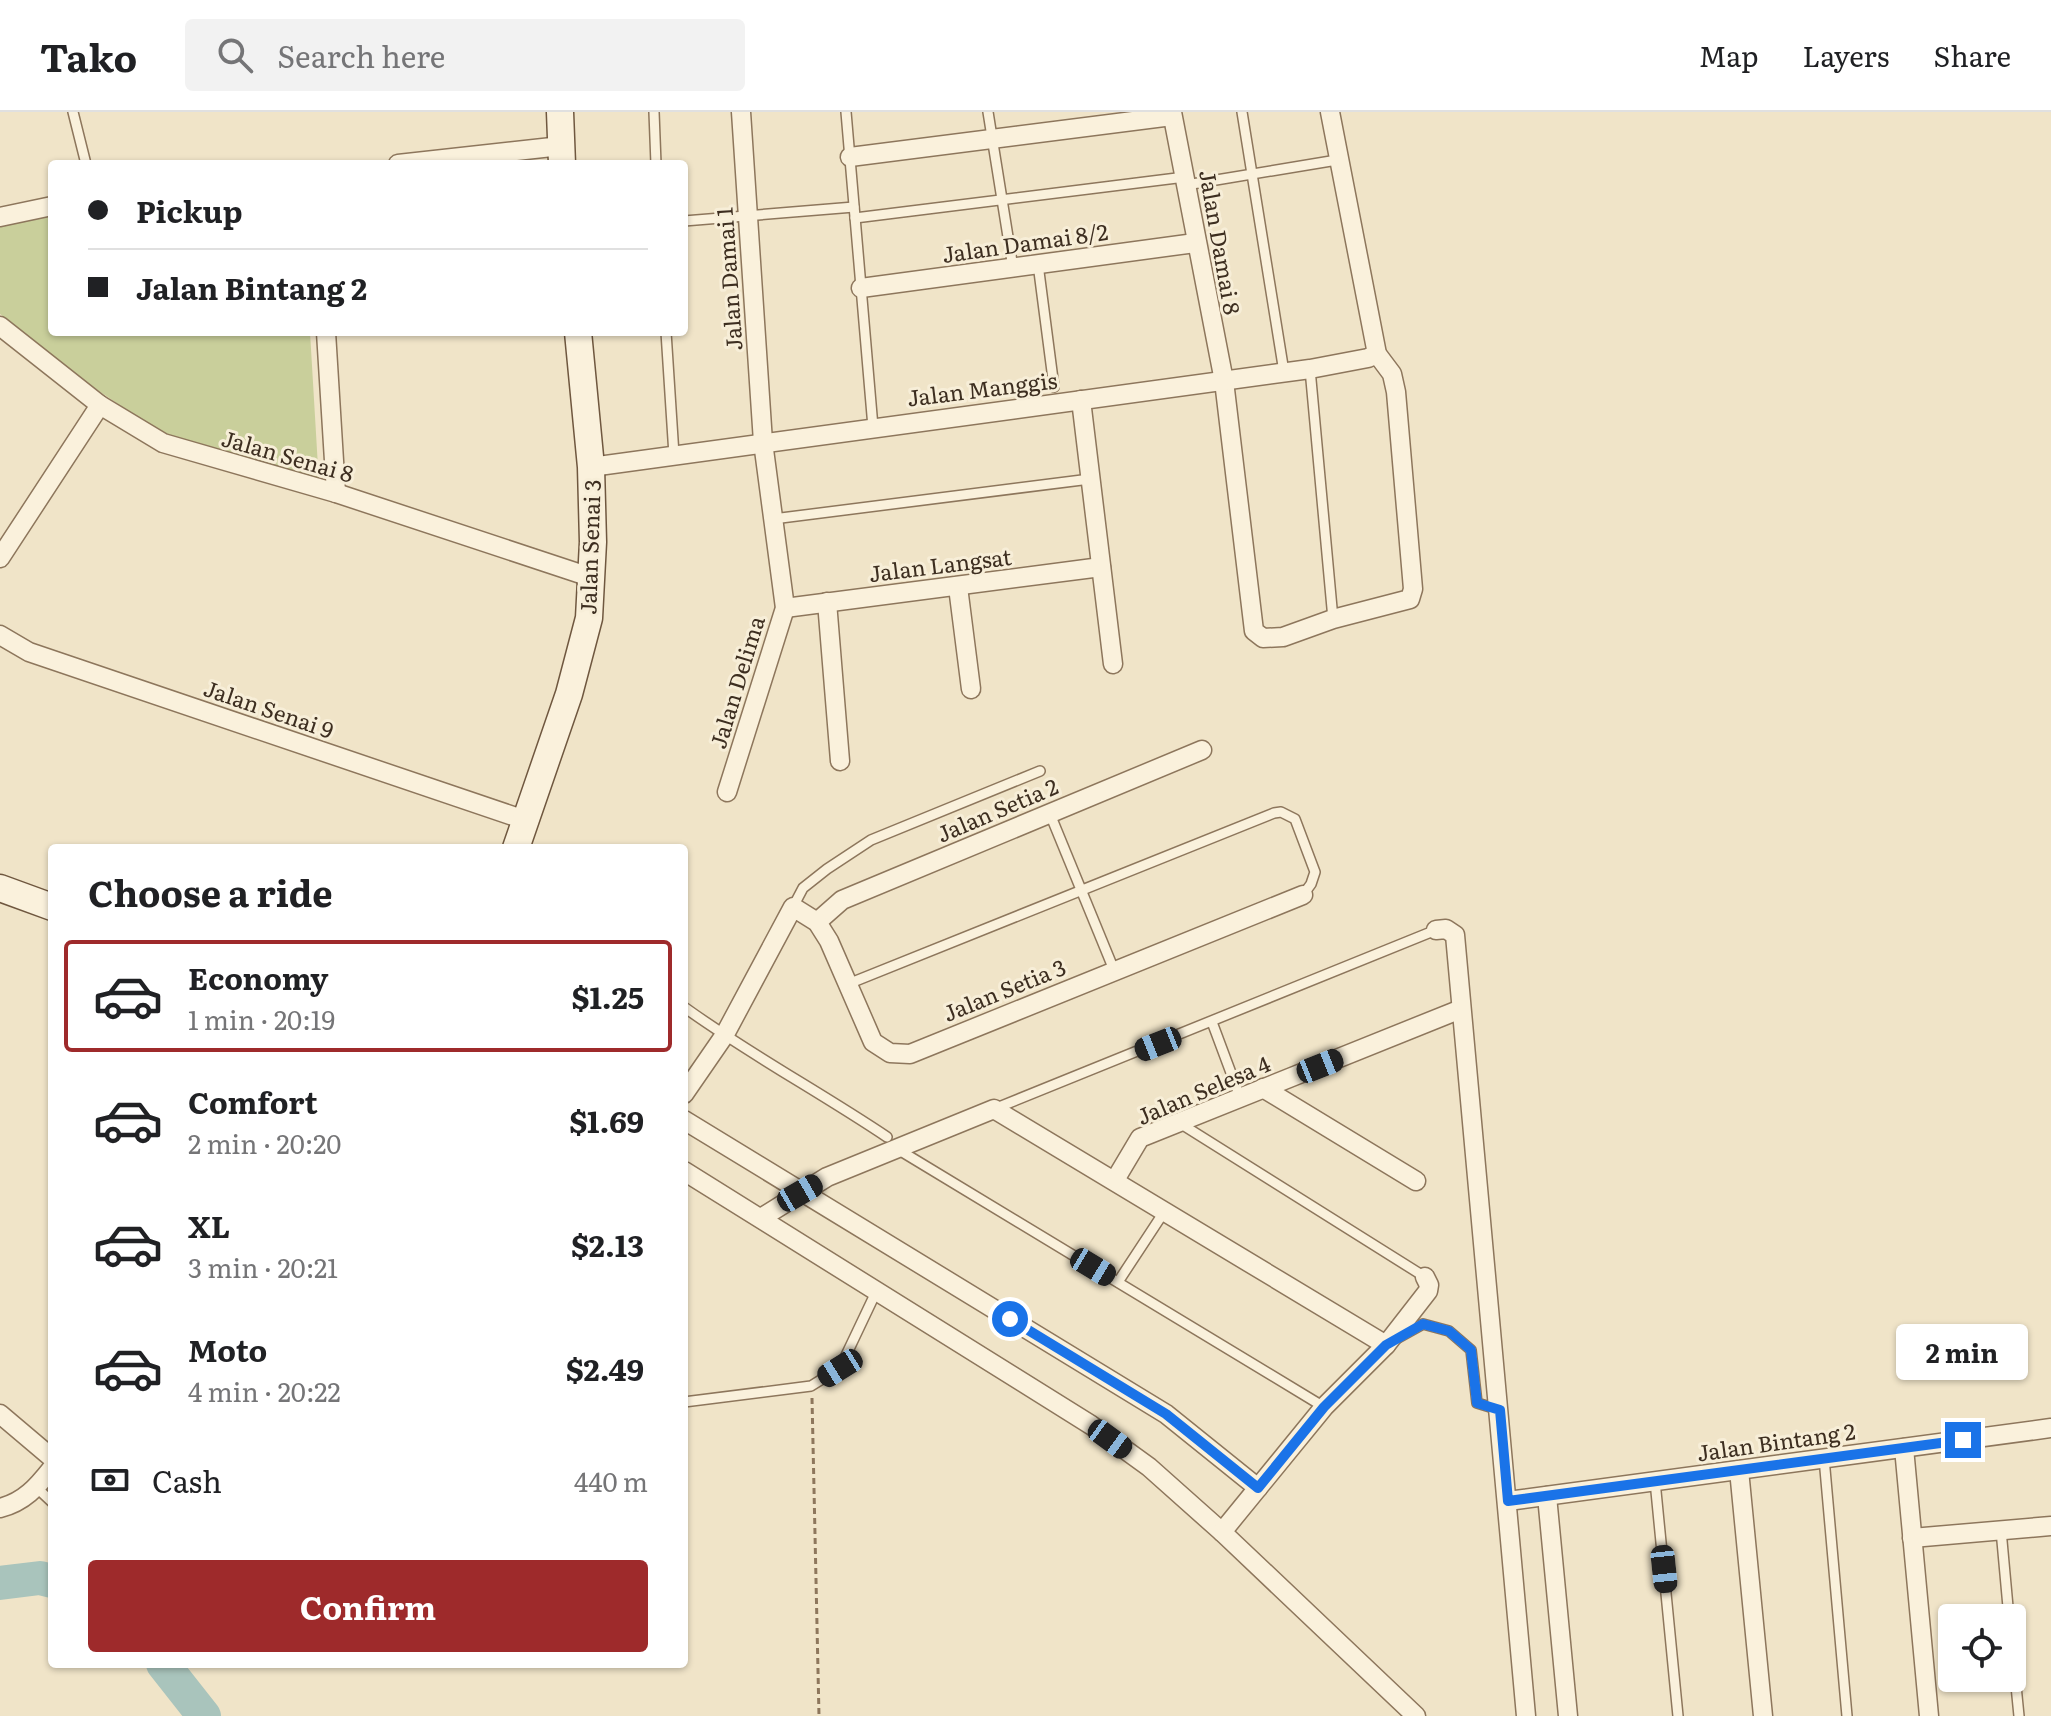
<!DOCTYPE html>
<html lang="en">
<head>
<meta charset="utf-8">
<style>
  :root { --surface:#fff; --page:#f2f2f2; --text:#202124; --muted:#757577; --line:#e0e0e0; --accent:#9e2a2b }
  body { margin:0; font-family:Literata,serif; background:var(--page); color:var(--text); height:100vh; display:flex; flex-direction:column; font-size:30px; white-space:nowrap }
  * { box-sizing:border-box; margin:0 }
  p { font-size:26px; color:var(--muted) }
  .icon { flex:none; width:44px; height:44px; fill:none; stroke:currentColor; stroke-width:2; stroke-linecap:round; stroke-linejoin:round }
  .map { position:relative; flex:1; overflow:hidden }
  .sheet { position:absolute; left:48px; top:732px; width:640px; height:824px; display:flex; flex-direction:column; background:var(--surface); border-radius:8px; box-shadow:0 2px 6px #0004 }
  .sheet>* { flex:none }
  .top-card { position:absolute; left:48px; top:48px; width:640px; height:176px; border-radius:8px; box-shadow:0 2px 6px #0004; display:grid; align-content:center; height:176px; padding:0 40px; background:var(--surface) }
  .buttons { position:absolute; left:1938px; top:1492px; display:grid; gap:16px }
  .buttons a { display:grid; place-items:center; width:88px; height:88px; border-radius:8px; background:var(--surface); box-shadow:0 2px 6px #0004; font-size:40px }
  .end { position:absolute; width:36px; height:36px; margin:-18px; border:10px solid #1a73e8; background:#fff; box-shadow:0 0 0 4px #fff }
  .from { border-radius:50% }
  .bubble { position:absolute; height:56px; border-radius:8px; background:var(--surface); box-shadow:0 2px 6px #0004; font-size:26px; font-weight:700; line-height:56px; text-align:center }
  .car { position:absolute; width:24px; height:48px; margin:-24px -12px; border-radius:10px; box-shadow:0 0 6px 2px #0007; background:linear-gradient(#222 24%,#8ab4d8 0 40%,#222 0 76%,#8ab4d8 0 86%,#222 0) }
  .top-card b { display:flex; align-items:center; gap:28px; height:76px; font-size:30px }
  .top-card b+b { border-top:2px solid var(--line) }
  .top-card i { width:20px; height:20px; background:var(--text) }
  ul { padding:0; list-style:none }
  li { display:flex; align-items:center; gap:24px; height:112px; margin:0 16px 12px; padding:0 24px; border:4px solid transparent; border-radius:8px }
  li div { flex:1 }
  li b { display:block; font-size:30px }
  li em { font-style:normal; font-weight:700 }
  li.selected { border-color:var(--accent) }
  li>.icon { width:72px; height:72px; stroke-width:1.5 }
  h2 { padding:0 40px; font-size:36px; line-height:96px }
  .pay { display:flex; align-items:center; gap:20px; height:88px; padding:0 40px; font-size:30px }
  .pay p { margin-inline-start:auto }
  .primary-button { display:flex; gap:16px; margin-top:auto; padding:16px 40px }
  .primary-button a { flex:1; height:92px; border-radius:8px; background:var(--accent); color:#fff; font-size:32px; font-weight:700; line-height:92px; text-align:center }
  header { display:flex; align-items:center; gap:48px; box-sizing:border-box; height:112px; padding:0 40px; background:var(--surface); border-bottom:2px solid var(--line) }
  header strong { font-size:38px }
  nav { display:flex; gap:44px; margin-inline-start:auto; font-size:28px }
  .search { width:560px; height:72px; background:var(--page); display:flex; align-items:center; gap:20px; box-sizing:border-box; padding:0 28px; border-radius:8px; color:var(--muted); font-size:30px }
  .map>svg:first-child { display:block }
</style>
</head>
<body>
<header>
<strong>Tako</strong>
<div class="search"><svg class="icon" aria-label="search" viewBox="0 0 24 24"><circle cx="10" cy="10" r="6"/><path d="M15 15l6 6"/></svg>Search here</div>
<nav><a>Map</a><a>Layers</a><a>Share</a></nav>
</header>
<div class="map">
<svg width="2051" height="1604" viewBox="0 0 2051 1604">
  <rect width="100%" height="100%" fill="#f0e4c8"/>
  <!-- green -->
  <polygon fill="#c9cf9b" points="52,103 52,220 310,220 319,372 161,321 90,273 0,202 0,115"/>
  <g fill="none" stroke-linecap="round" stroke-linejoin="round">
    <!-- river -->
    <g stroke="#a9c4bc" stroke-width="34">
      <polyline points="0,1471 40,1466 52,1469"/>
      <polyline points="163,1552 204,1604"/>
    </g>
    <defs>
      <g id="lane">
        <polyline points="73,0 86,52"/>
        <polyline points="654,0 656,52"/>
        <polyline points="846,0 873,315"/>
        <polyline points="988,0 1013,156"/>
        <polyline points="1242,0 1284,260"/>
        <polyline points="1186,73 1337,48"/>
        <polyline points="855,106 1185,65"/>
        <polyline points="684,109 854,95"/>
        <polyline points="1038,152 1054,275"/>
        <polyline points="666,220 674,343"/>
        <polyline points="1310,257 1333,507"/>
        <polyline points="773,407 1090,367"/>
        <polyline points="1050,702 1114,858"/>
        <polyline points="793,795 803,776 827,757 871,728 1040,659"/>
        <polyline points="848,872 1274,701 1281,700 1295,707 1315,760 1311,772 1303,783"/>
        <path d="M684 895C749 942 820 980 887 1025"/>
        <polyline points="1212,910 1240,985"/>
        <polyline points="994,997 1436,818"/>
        <polyline points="1178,1010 1425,1165"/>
        <polyline points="899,1038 1324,1295"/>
        <polyline points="1118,1170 1164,1100"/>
        <polyline points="1396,1227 1423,1212 1449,1219 1471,1238 1477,1291 1500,1298"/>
        <polyline points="684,1290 811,1274 840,1256 877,1178"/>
        <polyline points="1824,1346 1847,1604"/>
        <polyline points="1655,1369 1678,1604"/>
        <polyline points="36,1375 52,1390"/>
        <polyline points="2001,1418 2009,1506"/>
        <polyline points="2012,1533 2019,1604"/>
      </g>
      <g id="street">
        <polyline points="1172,0 1224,269 1254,519 1263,526 1283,525 1333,507 1410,487 1413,477 1396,280 1392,262 1377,242 1330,0"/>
        <polyline points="850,45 1172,4"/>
        <polyline points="398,52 561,34"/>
        <polyline points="0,105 52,94"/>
        <polyline points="861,176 1195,131"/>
        <polyline points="0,214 100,293 163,331 336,381 590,465"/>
        <polyline points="326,220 336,381"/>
        <polyline points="1081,288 1113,552"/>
        <polyline points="591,355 1310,257 1368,246 1377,242"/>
        <polyline points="0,446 100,293"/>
        <polyline points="958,475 971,577"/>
        <polyline points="827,490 840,649"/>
        <polyline points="785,496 1101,455"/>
        <polyline points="0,523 29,540 525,708"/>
        <polyline points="727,680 785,496 763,330 741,0"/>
        <polyline points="817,810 842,788 1202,638"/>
        <polyline points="1436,818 1446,817 1455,823 1526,1604"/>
        <polyline points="1263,976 1416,1069"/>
        <polyline points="684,982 724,924 793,795 817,810 829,829 873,930 890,941 910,942 1303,783"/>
        <polyline points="684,1008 1166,1302 1258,1376"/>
        <polyline points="684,1059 1091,1313 1149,1355 1222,1420 1416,1604"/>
        <polyline points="1115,1068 1140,1026 1461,897"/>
        <polyline points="761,1106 827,1065 994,997 1386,1233"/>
        <polyline points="0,1302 52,1346"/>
        <polyline points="1904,1336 1929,1604"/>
        <polyline points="1739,1358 1763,1604"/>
        <polyline points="1547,1384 1568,1604"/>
        <polyline points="1508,1389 2051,1316"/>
        <path d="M0 1396C24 1390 37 1375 52 1356"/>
        <polyline points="1222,1420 1324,1295 1386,1233 1428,1179 1429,1173 1425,1165"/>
        <polyline points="1912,1426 2051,1414"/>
      </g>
      <g id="secondary">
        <polyline points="560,0 562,52"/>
        <polyline points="516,736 569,582 589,506 593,430 591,355 578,220"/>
        <polyline points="0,776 52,795"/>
      </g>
    </defs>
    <!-- lane casing -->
    <use href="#lane" stroke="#8d765c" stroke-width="12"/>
    <!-- street casing -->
    <use href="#street" stroke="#8d765c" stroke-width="21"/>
    <!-- secondary casing -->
    <use href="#secondary" stroke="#6f573f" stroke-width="29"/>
    <!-- path -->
    <polyline stroke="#8d765c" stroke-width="3" stroke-dasharray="6 4" stroke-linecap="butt" points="812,1286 819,1604"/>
    <!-- lane -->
    <use href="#lane" stroke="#faf1dc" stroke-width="9"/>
    <!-- street -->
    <use href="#street" stroke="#faf1dc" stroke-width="18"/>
    <!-- secondary -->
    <use href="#secondary" stroke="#faf1dc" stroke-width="26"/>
  </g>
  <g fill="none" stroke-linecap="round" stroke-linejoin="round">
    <!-- route -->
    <polyline stroke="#1a73e8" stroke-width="10" points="1010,1207 1166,1302 1258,1376 1324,1295 1386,1233 1423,1212 1449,1219 1471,1238 1477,1291 1500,1298 1508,1389 1963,1328"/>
  </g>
  <g text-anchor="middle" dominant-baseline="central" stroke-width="6" stroke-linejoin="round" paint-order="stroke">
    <!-- street labels -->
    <g font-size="22" fill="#3d2e20" stroke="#f7eed8">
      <text transform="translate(1025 130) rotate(-8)">Jalan Damai 8/2</text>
      <text transform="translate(1221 130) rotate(80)">Jalan Damai 8</text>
      <text transform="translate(728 167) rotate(-94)">Jalan Damai 1</text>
      <text transform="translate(982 276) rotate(-7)">Jalan Manggis</text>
      <text transform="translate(288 343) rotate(16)">Jalan Senai 8</text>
      <text transform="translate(589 435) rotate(-88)">Jalan Senai 3</text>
      <text transform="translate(940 452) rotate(-7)">Jalan Langsat</text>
      <text transform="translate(736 570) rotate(-73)">Jalan Delima</text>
      <text transform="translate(269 596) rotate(19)">Jalan Senai 9</text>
      <text transform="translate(997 697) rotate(-23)">Jalan Setia 2</text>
      <text transform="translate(1004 877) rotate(-22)">Jalan Setia 3</text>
      <text transform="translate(1203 977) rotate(-23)">Jalan Selesa 4</text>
      <text transform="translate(1776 1329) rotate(-8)">Jalan Bintang 2</text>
    </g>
  </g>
</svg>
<div class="buttons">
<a><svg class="icon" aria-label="locate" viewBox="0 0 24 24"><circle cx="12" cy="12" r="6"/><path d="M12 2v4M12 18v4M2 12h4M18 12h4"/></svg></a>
</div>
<i class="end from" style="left:1010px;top:1207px"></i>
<i class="end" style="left:1963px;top:1328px"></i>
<div class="bubble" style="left:1896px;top:1212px;width:132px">2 min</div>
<i class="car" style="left:1158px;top:932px;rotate:248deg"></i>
<i class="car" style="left:1320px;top:954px;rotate:68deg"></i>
<i class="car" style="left:800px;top:1081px;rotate:60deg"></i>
<i class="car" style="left:1093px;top:1155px;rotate:121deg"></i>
<i class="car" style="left:840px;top:1256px;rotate:238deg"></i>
<i class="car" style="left:1110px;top:1327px;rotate:126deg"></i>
<i class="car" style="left:1664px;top:1457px;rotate:174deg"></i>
<div class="top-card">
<b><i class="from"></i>Pickup</b>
<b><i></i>Jalan Bintang 2</b>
</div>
<section class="sheet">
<h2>Choose a ride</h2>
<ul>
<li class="selected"><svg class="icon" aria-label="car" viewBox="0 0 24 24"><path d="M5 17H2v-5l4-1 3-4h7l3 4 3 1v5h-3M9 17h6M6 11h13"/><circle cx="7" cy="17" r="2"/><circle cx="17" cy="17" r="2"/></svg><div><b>Economy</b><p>1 min · 20:19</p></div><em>$1.25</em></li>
<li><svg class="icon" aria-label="car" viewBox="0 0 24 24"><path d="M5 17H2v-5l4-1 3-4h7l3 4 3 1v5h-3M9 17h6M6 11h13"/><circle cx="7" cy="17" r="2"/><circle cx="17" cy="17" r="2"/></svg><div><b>Comfort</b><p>2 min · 20:20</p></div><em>$1.69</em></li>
<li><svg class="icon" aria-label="car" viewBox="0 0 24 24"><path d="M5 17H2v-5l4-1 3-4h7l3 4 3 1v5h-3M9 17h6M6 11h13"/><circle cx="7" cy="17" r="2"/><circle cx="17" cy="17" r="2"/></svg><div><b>XL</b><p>3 min · 20:21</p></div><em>$2.13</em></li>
<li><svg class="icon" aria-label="car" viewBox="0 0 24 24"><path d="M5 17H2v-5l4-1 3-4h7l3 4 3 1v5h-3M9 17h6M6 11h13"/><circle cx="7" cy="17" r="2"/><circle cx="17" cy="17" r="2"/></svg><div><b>Moto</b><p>4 min · 20:22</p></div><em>$2.49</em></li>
</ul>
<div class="pay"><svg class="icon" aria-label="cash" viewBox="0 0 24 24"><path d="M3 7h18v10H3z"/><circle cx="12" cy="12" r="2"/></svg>Cash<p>440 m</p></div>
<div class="primary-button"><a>Confirm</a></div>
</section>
</div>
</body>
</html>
